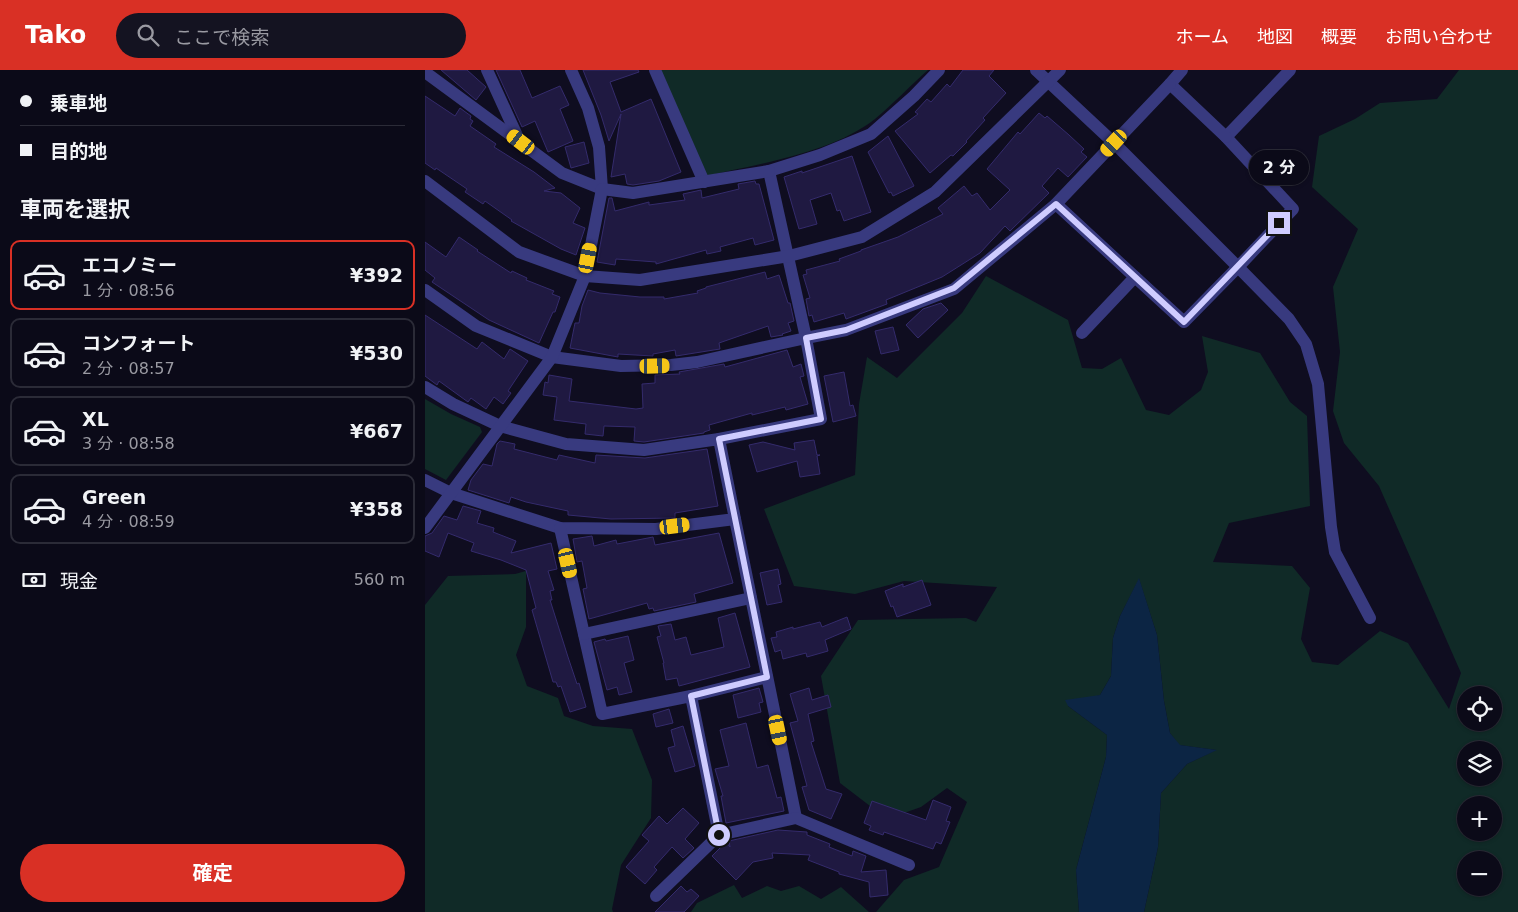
<!DOCTYPE html>
<html lang="ja">
<head>
<meta charset="utf-8">
<style>
  :root { --surface:#0b0a18; --page:#141321; --text:#f1f3f6; --muted:#9a9aa2; --line:#2b2b37; --accent:#d93025 }
  body { margin:0; font-family:"DejaVu Sans","Noto Sans JP",sans-serif; background:var(--page); color:var(--text); height:100vh; display:flex; flex-direction:column; font-size:19px; white-space:nowrap }
  * { box-sizing:border-box; margin:0 }
  p { font-size:16px; color:var(--muted) }
  .icon { flex:none; width:28px; height:28px; fill:none; stroke:currentColor; stroke-width:2; stroke-linecap:round; stroke-linejoin:round }
  .map { position:relative; flex:1; overflow:hidden }
  .details { display:flex; flex-direction:column; background:var(--surface); width:425px }
  .details>* { flex:none }
  .top-card { display:grid; align-content:center; height:110px; padding:0 20px; background:var(--surface) }
  .fabs { position:absolute; left:1032px; top:616px; display:grid; gap:10px }
  .fabs a { display:grid; place-items:center; width:45px; height:45px; border-radius:50%; background:var(--surface); box-shadow:0 1px 4px #0004,0 0 0 1px var(--line); font-size:25px }
  .end { position:absolute; width:22px; height:22px; margin:-11px; border:6px solid #cfccff; background:#111; box-shadow:0 0 0 2px #111 }
  .from { border-radius:50% }
  .bubble { position:absolute; height:35px; border-radius:18px; background:var(--surface); box-shadow:0 1px 4px #0004,0 0 0 1px var(--line); font-size:16px; font-weight:700; line-height:35px; text-align:center }
  .car { position:absolute; width:15px; height:30px; margin:-15px -8px; border-radius:6px; box-shadow:0 0 4px 1px #0007; background:linear-gradient(#f5c518 24%,#345 0 40%,#f5c518 0 76%,#345 0 86%,#f5c518 0) }
  .top-card b { display:flex; align-items:center; gap:18px; height:48px; font-size:19px }
  .top-card b+b { border-top:1px solid var(--line) }
  .top-card i { width:12px; height:12px; background:var(--text) }
  ul { padding:0; list-style:none }
  li { display:flex; align-items:center; gap:15px; height:70px; margin:0 10px 8px; padding:0 10px; border:2px solid var(--line); border-radius:10px }
  li div { flex:1 }
  li b { display:block; font-size:19px }
  li em { font-style:normal; font-weight:700 }
  li.active { border-color:var(--accent) }
  li>.icon { width:45px; height:45px; stroke-width:1.5 }
  h2 { padding:0 20px; font-size:22px; line-height:60px }
  .pay { display:flex; align-items:center; gap:12px; height:55px; padding:0 20px; font-size:19px }
  .pay p { margin-inline-start:auto }
  .action { display:flex; gap:10px; margin-top:auto; padding:10px 20px }
  .action a { flex:1; height:58px; border-radius:30px; background:var(--accent); color:#fff; font-size:20px; font-weight:700; line-height:58px; text-align:center }
  header { display:flex; align-items:center; gap:30px; box-sizing:border-box; height:70px; padding:0 25px; background:var(--accent); color:#fff }
  header strong { font-size:24px }
  nav { display:flex; gap:28px; margin-inline-start:auto; font-size:18px }
  .search { width:350px; height:45px; background:var(--page); display:flex; align-items:center; gap:12px; box-sizing:border-box; padding:0 18px; border-radius:28px; color:var(--muted); font-size:19px }
  main { display:flex; flex:1; min-height:0 }
  .map>svg:first-child { display:block }
</style>
</head>
<body>
<header>
<strong>Tako</strong>
<div class="search"><svg class="icon" aria-label="search" viewBox="0 0 24 24"><circle cx="10" cy="10" r="6"/><path d="M15 15l6 6"/></svg>ここで検索</div>
<nav><a>ホーム</a><a>地図</a><a>概要</a><a>お問い合わせ</a></nav>
</header>
<main>
<section class="details">
<div class="top-card">
<b><i class="from"></i>乗車地</b>
<b><i></i>目的地</b>
</div>
<h2>車両を選択</h2>
<ul>
<li class="active"><svg class="icon" aria-label="car" viewBox="0 0 24 24"><path d="M5 17H2v-5l4-1 3-4h7l3 4 3 1v5h-3M9 17h6M6 11h13"/><circle cx="7" cy="17" r="2"/><circle cx="17" cy="17" r="2"/></svg><div><b>エコノミー</b><p>1 分 · 08:56</p></div><em>¥392</em></li>
<li><svg class="icon" aria-label="car" viewBox="0 0 24 24"><path d="M5 17H2v-5l4-1 3-4h7l3 4 3 1v5h-3M9 17h6M6 11h13"/><circle cx="7" cy="17" r="2"/><circle cx="17" cy="17" r="2"/></svg><div><b>コンフォート</b><p>2 分 · 08:57</p></div><em>¥530</em></li>
<li><svg class="icon" aria-label="car" viewBox="0 0 24 24"><path d="M5 17H2v-5l4-1 3-4h7l3 4 3 1v5h-3M9 17h6M6 11h13"/><circle cx="7" cy="17" r="2"/><circle cx="17" cy="17" r="2"/></svg><div><b>XL</b><p>3 分 · 08:58</p></div><em>¥667</em></li>
<li><svg class="icon" aria-label="car" viewBox="0 0 24 24"><path d="M5 17H2v-5l4-1 3-4h7l3 4 3 1v5h-3M9 17h6M6 11h13"/><circle cx="7" cy="17" r="2"/><circle cx="17" cy="17" r="2"/></svg><div><b>Green</b><p>4 分 · 08:59</p></div><em>¥358</em></li>
</ul>
<div class="pay"><svg class="icon" aria-label="cash" viewBox="0 0 24 24"><path d="M3 7h18v10H3z"/><circle cx="12" cy="12" r="2"/></svg>現金<p>560 m</p></div>
<div class="action"><a>確定</a></div>
</section>
<div class="map">
<svg width="1093" height="842" viewBox="0 0 1093 842">
  <rect width="100%" height="100%" fill="#0f0d20"/>
  <!-- green -->
  <g fill="#102a27" fill-rule="evenodd">
    <path d="M235 0H503C485 16 468 34 450 49 407 83 333 94 281 106Z"/>
    <path d="M1034 0H1093V842H719L733 777 736 723 762 694 791 680 754 675 745 663 739 631 732 565 714 509 695 546 688 568 686 606 675 625 643 636 682 665 681 687 651 800 654 842H451L479 810 514 797 542 732 522 718 496 737 462 749 415 713 396 606 433 550 541 548 551 552 572 517 479 511 430 524 369 516 339 439 430 405 434 334 442 287 472 308 537 243 561 206 643 250 657 298 677 299 696 288 721 340 744 345 776 320 783 302 777 266 835 283 865 332 882 346 885 436 804 453 788 492 867 496 885 518 876 569 887 592 913 595 955 561 983 573 1024 639 1036 603 954 416 919 373 908 341 915 282 908 217 933 159 887 117 894 66 930 49 955 33 1012 29ZM1041 625H1069V652H1041ZM1041 680H1069V708H1041ZM1041 735H1069V762H1041ZM1041 790H1069V818H1041Z"/>
    <polygon points="0,329 26,344 55,357 57,362 21,410 0,399"/>
    <polygon points="101,501 101,557 91,585 102,616 133,628 139,646 168,656 207,659 227,710 226,748 196,795 187,839 188,842 0,842 0,535 23,506 90,504"/>
    <polygon points="309,815 317,828 342,816 356,821 374,816 396,829 416,817 444,842 266,842 272,833"/>
  </g>
  <!-- water -->
  <polygon fill="#0c2544" points="714,508 732,565 739,631 745,663 755,675 792,680 762,694 736,723 733,777 719,842 654,842 651,800 681,687 682,665 643,636 640,630 675,625 686,606 688,568 695,546"/>
  <!-- building -->
  <g fill="#1f1941" stroke="#342b6c">
    <polygon points="16,0 42,0 61,17 51,30"/>
    <polygon points="71,0 95,0 107,28 135,16 144,35 135,39 148,71 123,82 110,51 97,57"/>
    <polygon points="158,0 213,0 214,2 185,12 196,42 226,29 256,102 234,111 208,115 202,114 200,104 186,107 196,44 184,71 176,45"/>
    <polygon points="538,0 569,0 564,6 581,23 558,48 560,50 541,71 542,72 528,86 526,85 505,103 470,61 493,44 490,42 502,29 506,32 522,14 525,17"/>
    <polygon points="0,26 30,46 35,38 39,41 46,46 45,49 48,51 45,56 71,74 69,77 109,102 130,118 119,121 136,123 155,138 148,153 160,158 151,185 136,179 86,151 87,150 60,131 58,134 40,122 42,119 11,98 10,100 0,93"/>
    <polygon points="614,43 620,48 622,46 644,65 659,79 656,82 662,87 643,107 633,98 617,116 624,123 585,161 580,156 555,183 517,207 461,230 462,234 421,249 419,243 389,252 387,245 384,246 381,229 385,228 378,205 382,204 381,200 415,191 414,189 436,181 436,180 473,167 518,144 513,138 539,116 547,126 552,123 565,140 585,120 562,99 593,62 595,64"/>
    <polygon points="463,66 489,116 468,126 466,122 464,123 443,82"/>
    <polygon points="159,72 164,93 146,98 140,77"/>
    <polygon points="427,86 446,142 419,151 415,140 412,141 406,123 385,130 392,154 374,159 359,107 377,101 377,103"/>
    <polygon points="330,111 331,114 334,114 349,170 330,175 328,168 295,177 296,181 282,184 281,180 231,194 231,192 191,189 190,195 172,192 184,128 187,128 190,141 224,132 224,135 260,130 258,124 276,120 277,128 314,119 313,114"/>
    <polygon points="34,167 53,180 52,181 86,203 87,201 102,208 101,210 129,221 127,224 135,227 130,242 128,242 114,273 64,250 7,212 10,208 0,200 0,172 21,187"/>
    <polygon points="340,202 342,209 354,205 363,233 365,233 369,251 363,253 366,261 357,264 358,265 346,267 343,256 294,273 295,279 251,286 250,280 228,284 228,286 193,284 193,287 145,278 150,253 154,253 157,236 163,220 175,223 215,227 239,227 239,229 273,223 272,221 281,218 281,217"/>
    <polygon points="516,233 523,240 493,268 481,255 498,239"/>
    <polygon points="0,245 52,279 57,272 79,289 85,279 103,291 83,321 86,323 78,334 69,327 61,339 46,328 43,332 14,311 12,315 0,306"/>
    <polygon points="468,257 474,280 456,284 450,261"/>
    <polygon points="362,280 368,297 376,294 379,306 375,307 383,334 361,340 360,337 327,345 327,343 284,355 285,360 279,362 279,363 219,372 209,371 210,357 179,356 178,366 160,364 161,354 129,350 132,327 118,325 120,312 123,313 124,305 147,309 144,331 211,339 218,338 217,314 230,313 230,305 255,304 254,302 299,294 300,297"/>
    <polygon points="419,302 425,336 428,335 431,346 408,352 399,306"/>
    <polygon points="389,370 392,385 395,385 392,386 395,404 375,407 372,391 332,402 324,375 338,372 370,380 369,373"/>
    <polygon points="75,371 90,374 89,379 132,390 134,385 170,393 171,385 220,388 282,379 293,436 250,443 250,448 186,449 143,445 143,441 101,432 86,427 84,433 43,420 46,410 58,394 67,396 72,374"/>
    <polygon points="38,436 56,441 52,453 69,458 68,462 91,471 86,483 126,473 132,499 123,501 129,520 125,521 127,530 125,530 143,587 152,614 154,613 161,637 145,642 136,616 133,617 131,612 128,612 107,540 111,538 101,500 76,490 46,481 49,473 23,463 14,487 0,481 0,466 7,463 19,446 32,450"/>
    <polygon points="294,463 308,513 269,524 271,532 229,541 228,538 224,539 222,533 164,549 158,519 162,518 157,491 152,492 148,469 167,466 169,476 191,470 192,474 228,467 230,475"/>
    <polygon points="353,499 356,514 353,515 357,532 342,535 335,503"/>
    <polygon points="497,510 506,535 472,547 468,536 466,537 460,521 478,514 478,517"/>
    <polygon points="310,543 325,597 254,616 252,608 241,610 238,593 239,593 232,567 236,566 233,556 246,554 250,570 261,567 266,585 299,577 293,548"/>
    <polygon points="422,547 426,559 400,570 403,581 382,587 381,583 358,589 356,580 350,582 346,568 352,567 351,562 368,557 368,559 395,552 397,557"/>
    <polygon points="203,566 209,590 199,593 207,622 194,625 192,617 182,620 169,572 180,569 181,571"/>
    <polygon points="334,618 338,632 334,633 336,642 313,648 308,625"/>
    <polygon points="384,618 387,630 403,625 406,637 383,644 389,671 386,672 401,719 417,724 406,749 384,740 377,717 382,716 365,653 373,651 365,624"/>
    <polygon points="244,639 248,653 231,657 228,644"/>
    <polygon points="321,653 332,698 343,695 352,728 356,727 359,741 301,753 296,726 298,726 290,699 304,696 295,660"/>
    <polygon points="258,656 270,696 250,702 243,678 250,676 246,660"/>
    <polygon points="508,730 526,737 521,751 525,752 516,774 511,772 508,779 459,762 458,765 444,760 446,756 439,753 447,731 501,750"/>
    <polygon points="258,738 274,753 260,769 269,778 258,788 247,777 229,797 232,800 220,814 201,797 224,771 217,765 234,746 242,754"/>
    <polygon points="353,760 382,762 382,765 405,774 404,777 427,786 428,781 441,786 436,802 461,800 463,825 445,827 444,812 414,804 414,802 383,790 385,785 347,783 348,788 328,792 311,810 287,786 301,772 305,777 304,771"/>
    <polygon points="256,816 262,822 266,819 274,826 259,842 230,842"/>
  </g>
  <g fill="none" stroke-linecap="round" stroke-linejoin="round">
    <!-- minor -->
    <g stroke="#383a7f" stroke-width="12">
      <polyline points="62,0 94,70"/>
      <polyline points="230,0 279,112"/>
      <polyline points="514,0 489,26 446,64 395,85 344,101 381,268 421,260 529,219 631,134 710,207 657,263"/>
      <polyline points="611,0 689,73 813,197 868,139 801,67 865,0"/>
      <polyline points="757,0 745,14 801,67"/>
      <polyline points="0,2 137,103 177,119 174,77 163,38 146,0"/>
      <polyline points="0,111 94,182 160,206 215,210 364,186 437,167 510,122 635,0"/>
      <polyline points="631,134 745,14"/>
      <polyline points="710,207 759,252 813,197 864,249 881,274 893,314 906,457 910,482 945,548"/>
      <polyline points="0,220 51,256 127,287 196,296 246,295 272,292 381,268 396,349 294,369"/>
      <polyline points="0,317 28,334 75,356 141,374 219,380 294,369 310,449 231,459 135,458 26,423 0,410"/>
      <polyline points="310,449 371,748"/>
      <polyline points="0,458 127,287 160,206 177,119 208,123 344,101"/>
      <polyline points="135,458 177,644 266,626 294,765 231,826"/>
      <polyline points="159,564 326,528"/>
      <polyline points="266,626 342,607"/>
      <polyline points="294,765 371,748 484,795"/>
    </g>
  </g>
  <g fill="none" stroke-linecap="round" stroke-linejoin="round">
    <!-- route -->
    <polyline stroke="#cfccff" stroke-width="6" points="294,765 266,626 342,607 294,369 396,349 381,268 421,260 529,218 631,134 759,252 854,153"/>
  </g>
</svg>
<div class="fabs">
<a><svg class="icon" aria-label="locate" viewBox="0 0 24 24"><circle cx="12" cy="12" r="6"/><path d="M12 2v4M12 18v4M2 12h4M18 12h4"/></svg></a>
<a><svg class="icon" aria-label="layers" viewBox="0 0 24 24"><path d="M12 4l9 5-9 5-9-5zM3 14l9 5 9-5"/></svg></a>
<a>+</a>
<a>−</a>
</div>
<i class="end from" style="left:294px;top:765px"></i>
<i class="end" style="left:854px;top:153px"></i>
<div class="bubble" style="left:824px;top:80px;width:60px">2 分</div>
<i class="car" style="left:96px;top:72px;rotate:307deg"></i>
<i class="car" style="left:689px;top:73px;rotate:223deg"></i>
<i class="car" style="left:163px;top:188px;rotate:11deg"></i>
<i class="car" style="left:230px;top:296px;rotate:89deg"></i>
<i class="car" style="left:250px;top:456px;rotate:83deg"></i>
<i class="car" style="left:143px;top:493px;rotate:167deg"></i>
<i class="car" style="left:353px;top:660px;rotate:168deg"></i>
</div>
</main>
</body>
</html>
